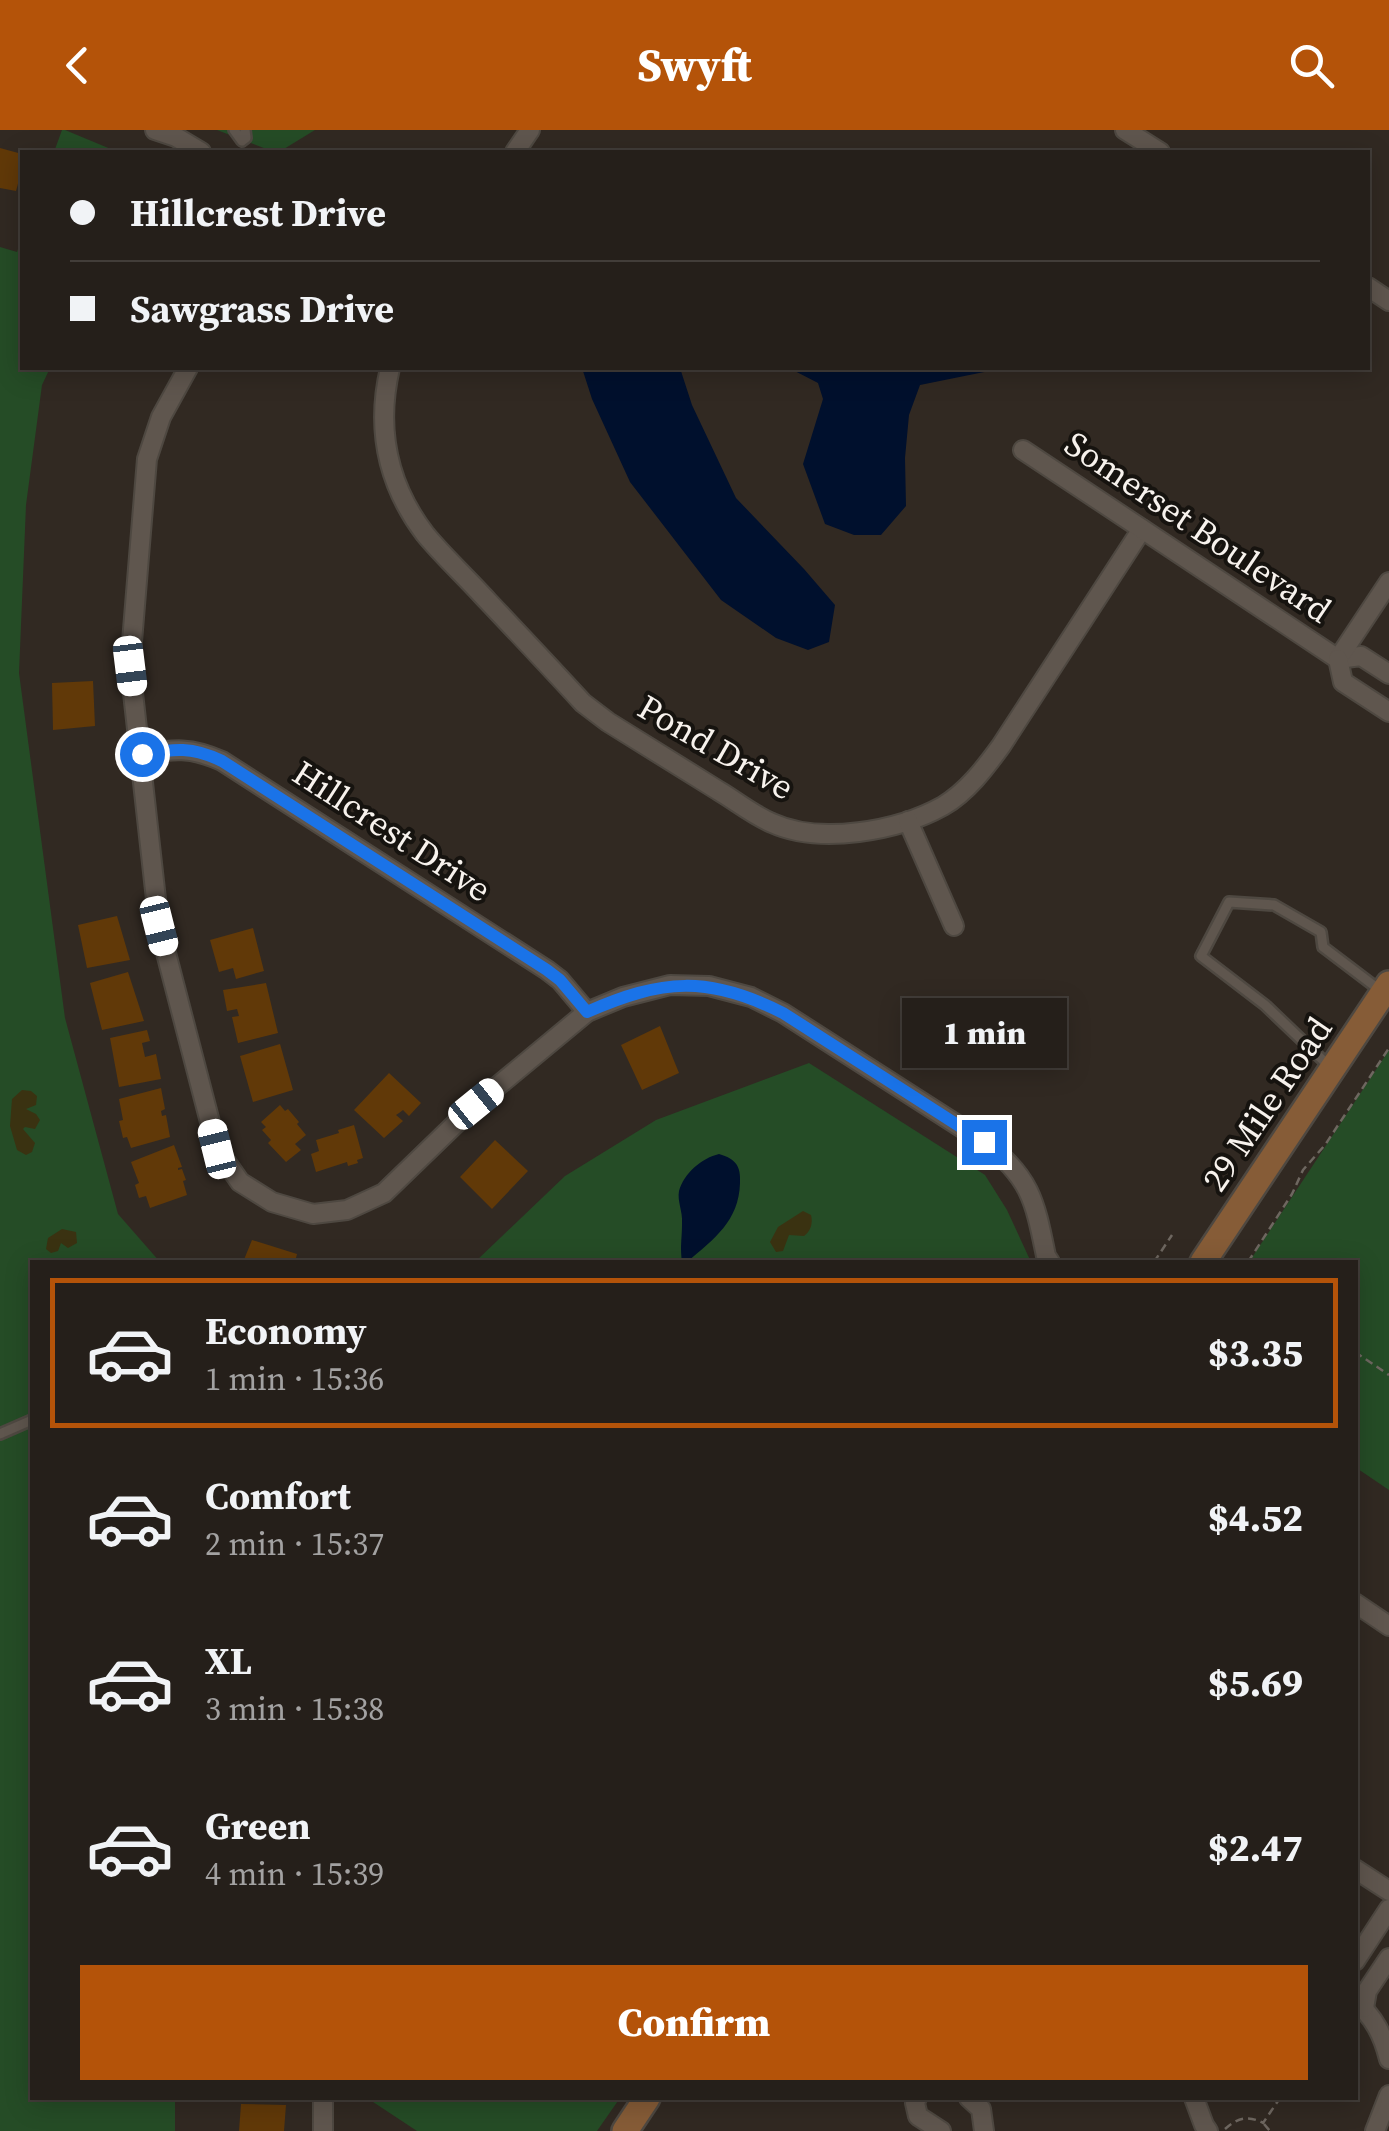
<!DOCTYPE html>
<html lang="en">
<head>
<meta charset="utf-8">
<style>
  :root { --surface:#251f1a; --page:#2d2723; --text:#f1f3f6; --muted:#a3a2a2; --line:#423d39; --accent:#b45309 }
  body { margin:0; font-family:"Source Serif 4",serif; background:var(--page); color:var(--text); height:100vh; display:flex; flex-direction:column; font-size:38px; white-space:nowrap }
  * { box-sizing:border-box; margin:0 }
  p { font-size:32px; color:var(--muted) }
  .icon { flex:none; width:55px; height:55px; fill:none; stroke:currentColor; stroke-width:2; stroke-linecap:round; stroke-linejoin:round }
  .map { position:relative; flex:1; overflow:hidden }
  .side { position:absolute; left:30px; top:1130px; width:1328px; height:840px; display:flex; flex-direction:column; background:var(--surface); border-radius:0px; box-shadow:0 5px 25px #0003,0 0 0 2px var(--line) }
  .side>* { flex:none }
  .banner { position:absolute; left:20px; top:20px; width:1350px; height:220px; border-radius:0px; box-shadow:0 5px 25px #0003,0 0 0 2px var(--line); display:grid; align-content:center; height:220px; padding:0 50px; background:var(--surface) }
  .end { position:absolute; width:45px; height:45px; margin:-22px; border:12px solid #1a73e8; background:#fff; box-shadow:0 0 0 5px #fff }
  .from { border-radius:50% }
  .bubble { position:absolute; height:70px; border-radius:0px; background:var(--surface); box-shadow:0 5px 25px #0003,0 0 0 2px var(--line); font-size:32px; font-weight:800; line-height:70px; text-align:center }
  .car { position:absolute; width:30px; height:60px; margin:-30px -15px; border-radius:12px; box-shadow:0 0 8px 2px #0007; background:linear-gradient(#fff 24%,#345 0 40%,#fff 0 76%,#345 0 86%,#fff 0) }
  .banner b { display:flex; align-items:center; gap:35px; height:95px; font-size:38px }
  .banner b+b { border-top:2px solid var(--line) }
  .banner i { width:25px; height:25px; background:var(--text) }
  ul { padding:18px 0 0; list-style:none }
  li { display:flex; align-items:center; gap:30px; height:150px; margin:0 20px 15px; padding:0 30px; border:5px solid transparent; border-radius:0px }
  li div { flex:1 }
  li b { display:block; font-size:38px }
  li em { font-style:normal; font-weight:800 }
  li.current { border-color:var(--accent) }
  li>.icon { width:90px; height:90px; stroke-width:1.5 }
  .button { display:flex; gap:20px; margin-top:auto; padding:20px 50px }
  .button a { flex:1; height:115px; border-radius:0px; background:var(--accent); color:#fff; font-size:40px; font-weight:800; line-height:115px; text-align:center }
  header { display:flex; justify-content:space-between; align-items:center; height:130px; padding:0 50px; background:var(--accent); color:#fff; font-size:45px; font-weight:800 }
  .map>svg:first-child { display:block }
</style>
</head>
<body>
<header><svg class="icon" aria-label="back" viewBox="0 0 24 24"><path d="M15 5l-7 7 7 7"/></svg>Swyft<svg class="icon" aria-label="search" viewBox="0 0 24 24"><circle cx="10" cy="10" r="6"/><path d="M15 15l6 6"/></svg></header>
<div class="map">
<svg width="1389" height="2001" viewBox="0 0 1389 2001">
  <rect width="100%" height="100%" fill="#312922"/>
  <!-- green -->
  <g fill="#254c26">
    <polygon points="62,0 65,0 118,22 54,22"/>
    <polygon points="217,0 315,0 279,22 274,22"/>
    <polygon points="22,107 22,238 50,238 42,255 26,375 19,543 65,888 118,1084 160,1132 32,1132 32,1968 175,1968 175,2001 0,2001 0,117 17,122"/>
    <polygon points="1389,920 1389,1360 1355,1337 1355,1132 1249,1132"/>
    <polygon points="809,933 985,1045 1007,1080 1031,1132 475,1132 565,1046 656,990"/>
    <polygon points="367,1968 620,1968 597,2001 417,2001"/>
  </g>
  <!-- sand -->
  <g fill="#3a3211">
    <polygon points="22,960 31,961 37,966 36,975 26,979 36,984 40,990 35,999 25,997 23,999 35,1013 32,1022 26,1025 17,1020 10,996 12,969"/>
    <path d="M803 1081 811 1085C813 1093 811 1101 804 1106L789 1105 783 1121 776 1122 770 1112 778 1097Z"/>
    <polygon points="62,1099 76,1102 77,1113 68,1118 61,1113 58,1121 51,1123 46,1119 48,1108"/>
  </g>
  <!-- water -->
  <g fill="#00102d">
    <polygon points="582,238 680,238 692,275 736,368 804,439 835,475 829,512 808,520 776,508 721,470 630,352 592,269"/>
    <polygon points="789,238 1004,238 920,255 909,285 905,328 906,376 881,405 854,405 825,394 803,334 823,269 818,253"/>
    <path d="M719 1024C736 1029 741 1036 740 1053 739 1091 714 1109 687 1132H682C680 1114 682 1110 682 1093 683 1082 677 1071 679 1061 684 1043 702 1028 719 1024Z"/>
  </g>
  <!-- building -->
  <g fill="#613908">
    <polygon points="0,18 22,24 22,39 16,61 0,58"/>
    <polygon points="93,551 95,596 53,600 52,553"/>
    <polygon points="117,786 130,830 87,838 78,795"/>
    <polygon points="253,798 264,841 236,849 233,838 219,842 210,810"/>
    <polygon points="128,842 144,891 102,900 90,853"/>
    <polygon points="266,853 278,903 238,913 232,887 239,886 237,879 227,881 223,860"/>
    <polygon points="660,896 679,943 642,960 621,915"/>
    <polygon points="147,900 150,911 142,913 145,927 156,924 161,949 119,957 110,908"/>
    <polygon points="280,914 293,960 253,972 240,926"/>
    <polygon points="389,943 421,973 409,986 403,980 399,983 396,985 403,991 384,1008 354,980"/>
    <polygon points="161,958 165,979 161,981 162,986 166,985 170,1007 131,1018 127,1007 123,1008 119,991 123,990 119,969"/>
    <polygon points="280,975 285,981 288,979 299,992 297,994 306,1005 295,1014 301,1020 286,1032 268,1013 271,1010 262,1000 266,997 261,992"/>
    <polygon points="354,995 363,1028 357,1030 358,1033 348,1036 347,1032 316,1042 311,1024 319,1021 316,1010 339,1003 338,1000"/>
    <polygon points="495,1010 528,1041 492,1079 460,1047"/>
    <polygon points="174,1015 182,1037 178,1038 178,1040 182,1039 186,1050 183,1051 187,1065 150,1078 146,1066 139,1068 135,1055 139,1053 131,1032"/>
    <polygon points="252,1110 297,1124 295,1132 243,1132"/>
    <polygon points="241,1974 286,1975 284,2001 239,2001"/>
  </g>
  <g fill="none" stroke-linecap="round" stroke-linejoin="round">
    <defs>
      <g id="lane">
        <polyline points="234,0 242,11 246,8 245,0"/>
        <polyline points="1330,937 1265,875 1201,826 1229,772 1274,775 1321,802 1323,817 1381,861"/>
        <polyline points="0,1304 32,1290"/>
      </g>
      <g id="street">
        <polyline points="155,0 176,7 201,22"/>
        <polyline points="1125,0 1160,22"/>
        <polyline points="515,22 530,0"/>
        <polyline points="1368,157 1389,171"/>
        <path d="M188 238 161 287 147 329 130 536 159 796 217 1019 240 1052 272 1072 313 1084 347 1080 384 1063 476 974 587 882 623 867 670 855 709 856 751 867 783 883 984 1012C1031 1047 1035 1072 1046 1126L1050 1132"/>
        <path d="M390 238C376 298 387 354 425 404 443 426 464 445 483 466 516 501 550 537 583 573L608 592C645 615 682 638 719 661 736 671 753 685 772 693 820 715 898 701 943 676 967 662 985 638 1001 616L1142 399"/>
        <polyline points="1023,320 1338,529 1361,526 1389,544"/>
        <polyline points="1338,529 1389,452"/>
        <polyline points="1338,529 1343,552 1389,582"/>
        <path d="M142 624C174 619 191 617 222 631L547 840 560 850 587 882"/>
        <polyline points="908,691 954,796"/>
        <polyline points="1355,1473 1389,1496"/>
        <polyline points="1355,1739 1389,1761"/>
        <polyline points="1355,1831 1389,1779"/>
        <path d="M1355 1871C1374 1887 1383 1905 1389 1929"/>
        <polyline points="1364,1878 1367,1861 1389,1828"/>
        <polyline points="917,1968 915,1973 918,1986 941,2001"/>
        <polyline points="969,1968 981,1979 984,2001"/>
        <polyline points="1194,1968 1204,1995 1208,2001"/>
        <polyline points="323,2001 323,1968"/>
        <polyline points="1375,2001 1389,1965"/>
      </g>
      <g id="secondary">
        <polyline points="1203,1132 1389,854"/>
        <polyline points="625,2001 647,1968"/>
      </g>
    </defs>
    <!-- lane casing -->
    <use href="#lane" stroke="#4e4841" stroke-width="14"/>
    <!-- street casing -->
    <use href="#street" stroke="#4e4841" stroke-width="22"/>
    <!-- secondary casing -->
    <use href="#secondary" stroke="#4e4841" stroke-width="30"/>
    <!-- path -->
    <g stroke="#6e6760" stroke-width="2.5" stroke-dasharray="8 5" stroke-linecap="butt">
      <polyline points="1154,1132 1172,1105"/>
      <polyline points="1248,1132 1292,1064 1303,1040 1325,1015 1389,918"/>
      <polyline points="1355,1222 1389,1245"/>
      <polyline points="1264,1994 1270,2001"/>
      <path d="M1225 1999C1237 1988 1248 1985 1263 1993L1280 1968"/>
    </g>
    <!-- lane -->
    <use href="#lane" stroke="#5f564e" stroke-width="9"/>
    <!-- street -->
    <use href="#street" stroke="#5f564e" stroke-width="18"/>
    <!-- secondary -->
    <use href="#secondary" stroke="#865c37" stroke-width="25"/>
  </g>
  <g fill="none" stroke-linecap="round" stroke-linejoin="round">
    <!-- route -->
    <path stroke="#1a73e8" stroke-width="12" d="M142 624C174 619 191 616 222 631L547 840 560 850 587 882C662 849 708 845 783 883L984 1012"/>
  </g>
  <g text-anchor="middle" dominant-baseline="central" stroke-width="8" stroke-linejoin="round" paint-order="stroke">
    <!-- street labels -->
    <g font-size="35" fill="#f7f2ed" stroke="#16130f">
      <text transform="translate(1198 397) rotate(34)">Somerset Boulevard</text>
      <text transform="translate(716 617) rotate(30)">Pond Drive</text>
      <text transform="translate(392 701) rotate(33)">Hillcrest Drive</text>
      <text transform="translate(1267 974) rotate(-56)">29 Mile Road</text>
    </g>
  </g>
</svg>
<i class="end from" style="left:142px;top:624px"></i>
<i class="end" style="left:984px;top:1012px"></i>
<div class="bubble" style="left:902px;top:868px;width:165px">1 min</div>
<i class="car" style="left:130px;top:536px;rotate:173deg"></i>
<i class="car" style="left:159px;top:796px;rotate:166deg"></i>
<i class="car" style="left:476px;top:974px;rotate:51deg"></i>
<i class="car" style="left:217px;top:1019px;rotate:346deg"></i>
<div class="banner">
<b><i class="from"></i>Hillcrest Drive</b>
<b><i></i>Sawgrass Drive</b>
</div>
<section class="side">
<ul>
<li class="current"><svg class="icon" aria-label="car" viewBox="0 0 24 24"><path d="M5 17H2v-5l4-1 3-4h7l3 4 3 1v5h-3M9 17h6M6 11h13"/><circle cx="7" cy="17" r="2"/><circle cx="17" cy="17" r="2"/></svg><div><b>Economy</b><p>1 min · 15:36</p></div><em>$3.35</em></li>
<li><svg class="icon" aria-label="car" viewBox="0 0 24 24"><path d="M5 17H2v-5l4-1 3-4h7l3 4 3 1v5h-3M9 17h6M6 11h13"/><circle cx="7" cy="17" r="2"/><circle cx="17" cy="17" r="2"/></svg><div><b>Comfort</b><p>2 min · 15:37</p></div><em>$4.52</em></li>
<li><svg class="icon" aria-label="car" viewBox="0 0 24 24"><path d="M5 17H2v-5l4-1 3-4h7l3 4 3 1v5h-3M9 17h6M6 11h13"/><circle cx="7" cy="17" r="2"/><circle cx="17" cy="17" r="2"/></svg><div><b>XL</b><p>3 min · 15:38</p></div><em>$5.69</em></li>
<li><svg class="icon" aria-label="car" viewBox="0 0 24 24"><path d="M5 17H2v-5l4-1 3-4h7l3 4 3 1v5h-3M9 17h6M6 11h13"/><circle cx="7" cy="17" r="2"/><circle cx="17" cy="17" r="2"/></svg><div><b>Green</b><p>4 min · 15:39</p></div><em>$2.47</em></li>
</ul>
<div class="button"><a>Confirm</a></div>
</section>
</div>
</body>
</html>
